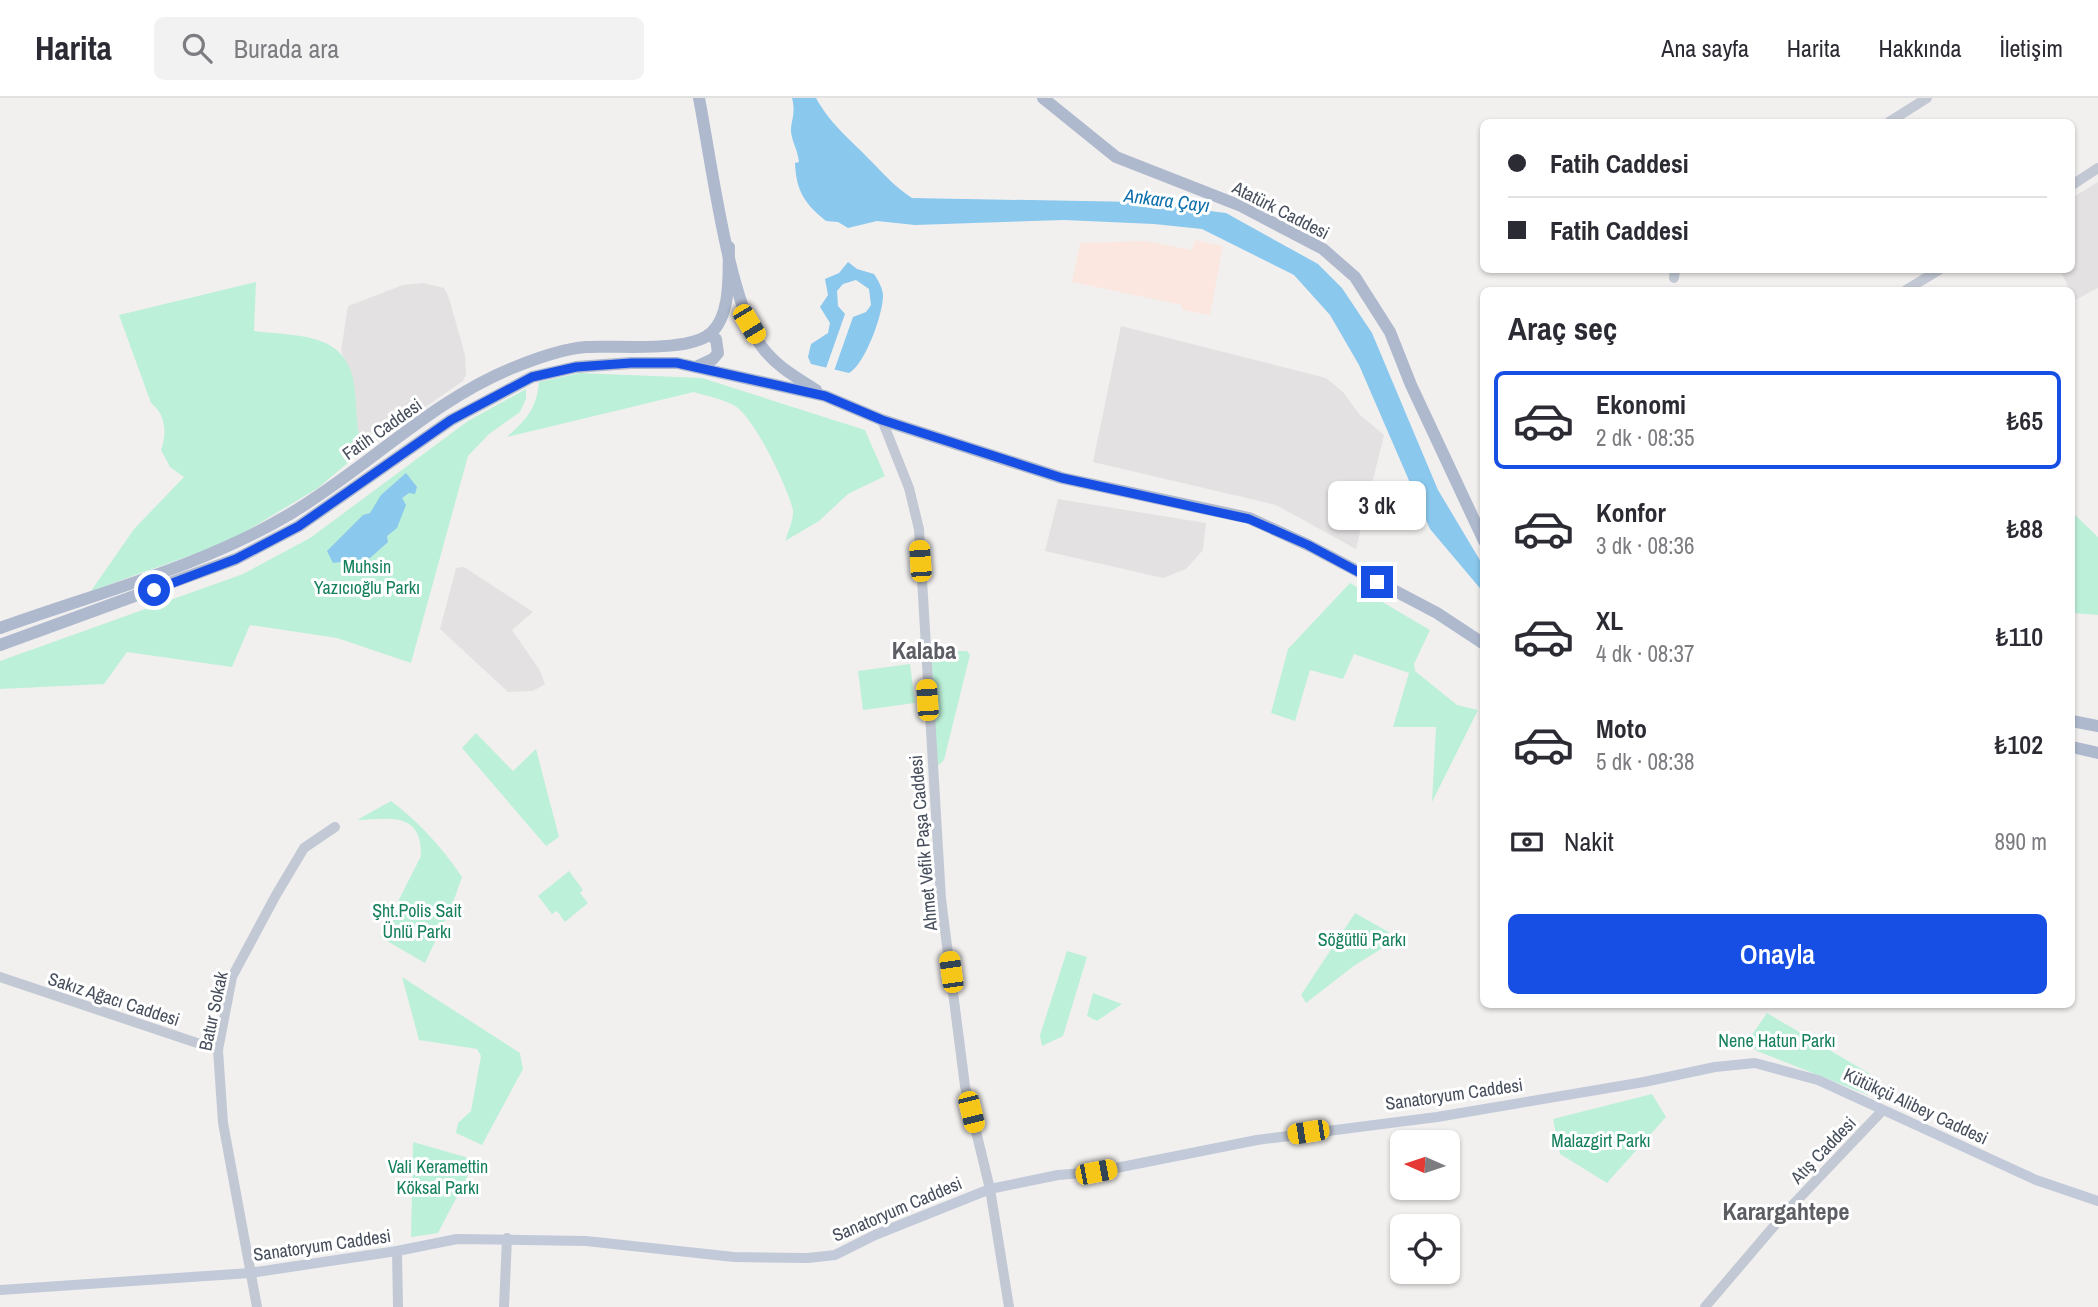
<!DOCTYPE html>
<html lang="tr">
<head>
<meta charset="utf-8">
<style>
  :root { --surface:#fff; --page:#f2f2f3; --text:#2b2b33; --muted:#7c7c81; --line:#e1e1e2; --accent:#174ee4 }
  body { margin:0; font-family:"Archivo Narrow",sans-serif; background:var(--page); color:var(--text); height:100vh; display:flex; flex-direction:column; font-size:26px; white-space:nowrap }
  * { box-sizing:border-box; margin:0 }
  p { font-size:23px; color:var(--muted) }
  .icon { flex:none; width:38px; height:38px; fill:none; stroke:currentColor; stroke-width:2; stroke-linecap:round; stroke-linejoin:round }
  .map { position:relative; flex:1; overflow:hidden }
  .details { position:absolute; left:1480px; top:189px; width:595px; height:721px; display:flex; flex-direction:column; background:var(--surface); border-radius:10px; box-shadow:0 2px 5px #0004 }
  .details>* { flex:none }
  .banner { position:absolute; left:1480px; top:21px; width:595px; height:154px; border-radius:10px; box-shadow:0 2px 5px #0004; display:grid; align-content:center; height:154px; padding:0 28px; background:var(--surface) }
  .needle { width:46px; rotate:273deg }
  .controls { position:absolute; left:1390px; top:1032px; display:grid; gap:14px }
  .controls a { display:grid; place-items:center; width:70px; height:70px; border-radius:10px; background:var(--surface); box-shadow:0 2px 5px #0004; font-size:35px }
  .end { position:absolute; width:32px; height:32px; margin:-16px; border:9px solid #174ee4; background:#fff; box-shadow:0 0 0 4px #fff }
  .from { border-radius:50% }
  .bubble { position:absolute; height:49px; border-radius:10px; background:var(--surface); box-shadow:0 2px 5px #0004; font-size:23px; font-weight:600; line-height:49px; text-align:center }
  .car { position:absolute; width:21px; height:42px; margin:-21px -10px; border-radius:9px; box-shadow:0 0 5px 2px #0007; background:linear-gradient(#f5c518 24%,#345 0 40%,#f5c518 0 76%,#345 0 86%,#f5c518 0) }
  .banner b { display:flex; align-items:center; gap:24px; height:66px; font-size:26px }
  .banner b+b { border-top:2px solid var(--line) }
  .banner i { width:18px; height:18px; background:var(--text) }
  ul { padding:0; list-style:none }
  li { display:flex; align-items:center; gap:21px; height:98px; margin:0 14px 10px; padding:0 14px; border:4px solid transparent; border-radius:10px }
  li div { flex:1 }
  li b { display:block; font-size:26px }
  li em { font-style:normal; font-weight:600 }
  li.active { border-color:var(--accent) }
  li>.icon { width:63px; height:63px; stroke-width:1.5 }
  h2 { padding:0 28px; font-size:32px; line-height:84px }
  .pay { display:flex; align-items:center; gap:18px; height:77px; padding:0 28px; font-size:26px }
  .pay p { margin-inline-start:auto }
  .action { display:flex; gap:14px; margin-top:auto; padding:14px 28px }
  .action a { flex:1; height:80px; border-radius:10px; background:var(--accent); color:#fff; font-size:28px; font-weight:600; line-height:80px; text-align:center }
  header { display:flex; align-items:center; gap:42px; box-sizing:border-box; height:98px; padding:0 35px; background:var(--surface); border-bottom:2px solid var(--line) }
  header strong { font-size:33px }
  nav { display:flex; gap:38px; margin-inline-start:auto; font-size:24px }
  .search { width:490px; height:63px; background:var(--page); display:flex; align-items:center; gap:18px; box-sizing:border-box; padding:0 24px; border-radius:10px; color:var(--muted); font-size:26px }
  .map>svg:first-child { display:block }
</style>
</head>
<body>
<header>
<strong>Harita</strong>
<div class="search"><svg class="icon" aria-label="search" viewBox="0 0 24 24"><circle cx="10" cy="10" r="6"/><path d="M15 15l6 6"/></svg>Burada ara</div>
<nav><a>Ana sayfa</a><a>Harita</a><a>Hakkında</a><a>İletişim</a></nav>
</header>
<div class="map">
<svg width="2098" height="1209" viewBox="0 0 2098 1209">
  <rect width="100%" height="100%" fill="#f2f0ef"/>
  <!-- education -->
  <g fill="#e3e1e1">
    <polygon points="2098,84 2098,190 2075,202 2060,172 2072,172 2072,100"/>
    <polygon points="423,185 444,190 449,200 465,257 466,276 463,283 363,352 356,333 356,309 350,274 341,253 348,208 403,187"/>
    <polygon points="1121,228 1326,280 1343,294 1359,316 1384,337 1356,451 1276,407 1093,364"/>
    <polygon points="1058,401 1206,425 1203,452 1186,471 1163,480 1045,453"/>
    <polygon points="464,469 533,514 512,532 539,571 545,586 533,593 508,594 440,531 456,470"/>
  </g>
  <!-- medical -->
  <polygon fill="#fbe7e0" points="1195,142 1223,148 1210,217 1182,212 1182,207 1072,184 1080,145 1145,143 1192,152"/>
  <!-- green -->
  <g fill="#bdf0d9">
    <path d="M256 184 254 233C300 239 350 233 355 293 357 314 356 332 363 352L318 390 228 444 91 493 134 431 184 379 170 369 161 352C167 335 166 317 151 305L119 217Z"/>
    <path d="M580 275 702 280 865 332 885 378 848 396 819 423 785 443C788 434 794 421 793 412 788 390 754 319 735 308 723 301 707 298 694 294L507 339C526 322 537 310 539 284Z"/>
    <polygon points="526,291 526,301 520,314 489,336 468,358 411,565 337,540 250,527 232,569 127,554 104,586 0,591 0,563 243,476 310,440 468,323"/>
    <polygon points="2072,414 2098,439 2098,517 2072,515"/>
    <polygon points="1350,485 1430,532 1414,566 1415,573 1457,607 1478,612 1432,704 1436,629 1393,629 1409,575 1354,556 1343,581 1310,572 1295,623 1271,615 1288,551"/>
    <polygon points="949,553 967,553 970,557 944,662 939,667 936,665 932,562 938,555"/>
    <polygon points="910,566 915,605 863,612 858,573"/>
    <polygon points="476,635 513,673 536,651 559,739 546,748 462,650"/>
    <path d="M391 703C420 725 441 748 462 779L451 810 425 865 380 839 421 758C422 712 388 721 357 722Z"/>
    <polygon points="569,773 583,792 580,795 588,805 565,824 557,813 552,816 538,798"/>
    <polygon points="1355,815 1399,840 1355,867 1306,905 1301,897"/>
    <polygon points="1067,853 1087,859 1063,938 1042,948 1040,937"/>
    <polygon points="402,879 520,955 523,971 482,1047 456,1035 458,1025 471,1013 481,958 477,951 419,942"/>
    <polygon points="1093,895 1122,906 1097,923 1087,918"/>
    <polygon points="1767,915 1875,979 1868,997 1757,953 1747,944"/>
    <polygon points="1652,996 1666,1019 1607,1085 1560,1056 1553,1021"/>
    <polygon points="413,1044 476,1062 438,1135 411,1139"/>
  </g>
  <!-- water -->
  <g fill="#8ac8ed">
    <path d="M792 0H816C831 27 850 41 871 63 885 77 895 89 912 100L1138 104 1226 115 1318 166 1342 190 1372 235 1438 392 1484 469V495L1430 431 1359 267 1330 217 1294 177 1202 131 1154 126 1064 122 915 127 877 123 848 130 838 124 826 123C805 106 796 93 795 65L799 64C797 50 794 48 792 39 788 26 797 19 792 0Z"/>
    <path d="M848 164 857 171 874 176C878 182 882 189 883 196 884 214 865 267 849 275L811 266 808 259 811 246 828 235 830 225 820 209 828 197 825 181 839 175Z"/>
    <polygon points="406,375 417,389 415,396 409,395 402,400 406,407 397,430 387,438 388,444 370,460 333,465 327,453 363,417 370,415 381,397"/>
  </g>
  <!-- pier -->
  <polygon fill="#f2f0ef" points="856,182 869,191 871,207 866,214 853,219 834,273 826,270 845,216 838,208 837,193 843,186"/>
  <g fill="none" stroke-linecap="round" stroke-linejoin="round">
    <!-- tertiary -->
    <g stroke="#c3c9d4" stroke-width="10">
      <polyline points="1889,24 1927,0"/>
      <polyline points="2072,87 2098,70"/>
      <polyline points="1674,180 1675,172"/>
      <polyline points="1906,192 1939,172"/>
      <polyline points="882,322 909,390 919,431 941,801 965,988 990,1091 1009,1209"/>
      <polyline points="0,879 218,952"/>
      <polyline points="397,1153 398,1209"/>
      <polyline points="257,1209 223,1025 218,952 232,879 276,797 304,750 335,729"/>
      <polyline points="504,1209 507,1140"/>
      <polyline points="1705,1209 1786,1114 1882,1013"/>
    </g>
    <!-- secondary -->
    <polyline stroke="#c2c9d8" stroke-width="10" points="0,1192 250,1175 397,1153 457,1141 586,1143 734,1159 808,1160 835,1157 875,1137 990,1091 1058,1077 1096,1074 1257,1042 1437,1019 1644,984 1715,969 1755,965 1818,982 2036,1082 2098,1103"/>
    <!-- primary -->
    <g stroke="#afb9ce" stroke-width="12">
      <path d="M699 0C711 61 728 202 762 249 777 269 796 279 816 292"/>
      <polyline points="1043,0 1116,59 1241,108 1323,151 1355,179 1390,234 1411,287 1484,443"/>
      <polyline points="696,269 713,261 718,255 716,241 708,237"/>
      <path d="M0 530C97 495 201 469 290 416 366 371 432 302 515 269 537 260 563 251 586 249 617 247 689 255 711 235 732 216 728 174 729 149"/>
      <polyline points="0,547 236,461 299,428 451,322 532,279 576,269 631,265 677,265 825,298 882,322 1062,380 1249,420 1308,447 1437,515 1484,546"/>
      <polyline points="2072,623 2098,628"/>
      <polyline points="2072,649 2098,655"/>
    </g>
  </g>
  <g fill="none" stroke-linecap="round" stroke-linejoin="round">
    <!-- route -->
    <polyline stroke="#174ee4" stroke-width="9" points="154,492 236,461 299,428 451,322 532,279 576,269 631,265 677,265 825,298 882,322 1062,380 1249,421 1308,447 1377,484"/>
  </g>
  <g text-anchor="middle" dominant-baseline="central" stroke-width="6" stroke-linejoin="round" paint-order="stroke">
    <!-- street labels -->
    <g font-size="18" fill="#474f5d" stroke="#fff">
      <text transform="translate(1281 112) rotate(27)">Atatürk Caddesi</text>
      <text transform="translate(382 331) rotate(-35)">Fatih Caddesi</text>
      <text transform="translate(923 745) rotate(-95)">Ahmet Vefik Paşa Caddesi</text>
      <text transform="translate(114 901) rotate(18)">Sakız Ağacı Caddesi</text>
      <text transform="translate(213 913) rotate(-78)">Batur Sokak</text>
      <text transform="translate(1454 996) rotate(-8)">Sanatoryum Caddesi</text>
      <text transform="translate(1916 1008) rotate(25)">Kütükçü Alibey Caddesi</text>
      <text transform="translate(1823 1052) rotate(-46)">Atış Caddesi</text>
      <text transform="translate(897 1111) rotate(-23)">Sanatoryum Caddesi</text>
      <text transform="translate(322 1147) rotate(-8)">Sanatoryum Caddesi</text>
    </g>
    <!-- park labels -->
    <g font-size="18" fill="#16805d" stroke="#fff">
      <text x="367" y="468">Muhsin<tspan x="367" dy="21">Yazıcıoğlu Parkı</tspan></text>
      <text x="417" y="812">Şht.Polis Sait<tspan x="417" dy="21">Ünlü Parkı</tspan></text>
      <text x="1362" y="841">Söğütlü Parkı</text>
      <text x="1777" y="942">Nene Hatun Parkı</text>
      <text x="1601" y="1042">Malazgirt Parkı</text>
      <text x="438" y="1068">Vali Keramettin<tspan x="438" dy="21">Köksal Parkı</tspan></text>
    </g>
    <!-- water labels -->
    <g font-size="19" font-style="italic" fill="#0b6fac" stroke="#fff">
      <text transform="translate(1167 102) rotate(7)">Ankara Çayı</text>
    </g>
    <!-- district labels -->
    <g font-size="24" font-weight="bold" fill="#5c5e64" stroke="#fff">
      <text x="924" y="552">Kalaba</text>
      <text x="1786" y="1113">Karargahtepe</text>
    </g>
  </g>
</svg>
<div class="controls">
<a><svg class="needle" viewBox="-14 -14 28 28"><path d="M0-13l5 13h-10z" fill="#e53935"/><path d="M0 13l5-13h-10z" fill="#7c7c81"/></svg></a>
<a><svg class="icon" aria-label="locate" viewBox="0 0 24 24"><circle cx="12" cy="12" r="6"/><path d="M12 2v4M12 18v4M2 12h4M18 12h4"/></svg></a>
</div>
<i class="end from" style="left:154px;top:492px"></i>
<i class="end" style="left:1377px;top:484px"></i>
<div class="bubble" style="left:1328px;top:383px;width:98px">3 dk</div>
<i class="car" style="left:749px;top:226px;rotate:149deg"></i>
<i class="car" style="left:920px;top:463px;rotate:356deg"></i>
<i class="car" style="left:927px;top:602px;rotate:356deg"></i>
<i class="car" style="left:951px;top:874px;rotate:352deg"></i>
<i class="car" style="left:971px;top:1014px;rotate:166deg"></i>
<i class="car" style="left:1308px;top:1034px;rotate:261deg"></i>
<i class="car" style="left:1096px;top:1074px;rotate:79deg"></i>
<div class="banner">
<b><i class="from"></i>Fatih Caddesi</b>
<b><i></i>Fatih Caddesi</b>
</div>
<section class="details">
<h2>Araç seç</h2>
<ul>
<li class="active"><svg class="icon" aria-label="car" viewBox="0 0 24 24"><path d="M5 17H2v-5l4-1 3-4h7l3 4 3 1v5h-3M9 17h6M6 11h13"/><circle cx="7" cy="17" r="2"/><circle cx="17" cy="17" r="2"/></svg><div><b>Ekonomi</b><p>2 dk · 08:35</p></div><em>₺65</em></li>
<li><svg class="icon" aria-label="car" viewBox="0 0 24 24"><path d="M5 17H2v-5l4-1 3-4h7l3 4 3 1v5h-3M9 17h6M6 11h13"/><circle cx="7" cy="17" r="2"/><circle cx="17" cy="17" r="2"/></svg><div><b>Konfor</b><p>3 dk · 08:36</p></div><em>₺88</em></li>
<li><svg class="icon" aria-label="car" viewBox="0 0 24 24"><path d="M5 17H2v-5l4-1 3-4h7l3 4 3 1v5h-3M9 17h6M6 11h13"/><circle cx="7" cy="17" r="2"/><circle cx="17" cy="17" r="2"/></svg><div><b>XL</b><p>4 dk · 08:37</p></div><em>₺110</em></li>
<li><svg class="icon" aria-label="car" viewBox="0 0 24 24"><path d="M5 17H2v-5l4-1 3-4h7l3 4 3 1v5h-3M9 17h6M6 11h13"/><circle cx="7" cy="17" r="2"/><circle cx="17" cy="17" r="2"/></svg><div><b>Moto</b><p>5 dk · 08:38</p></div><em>₺102</em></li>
</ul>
<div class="pay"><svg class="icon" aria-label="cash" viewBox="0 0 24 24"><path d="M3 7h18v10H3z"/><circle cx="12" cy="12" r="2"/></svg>Nakit<p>890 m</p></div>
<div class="action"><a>Onayla</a></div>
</section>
</div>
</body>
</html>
